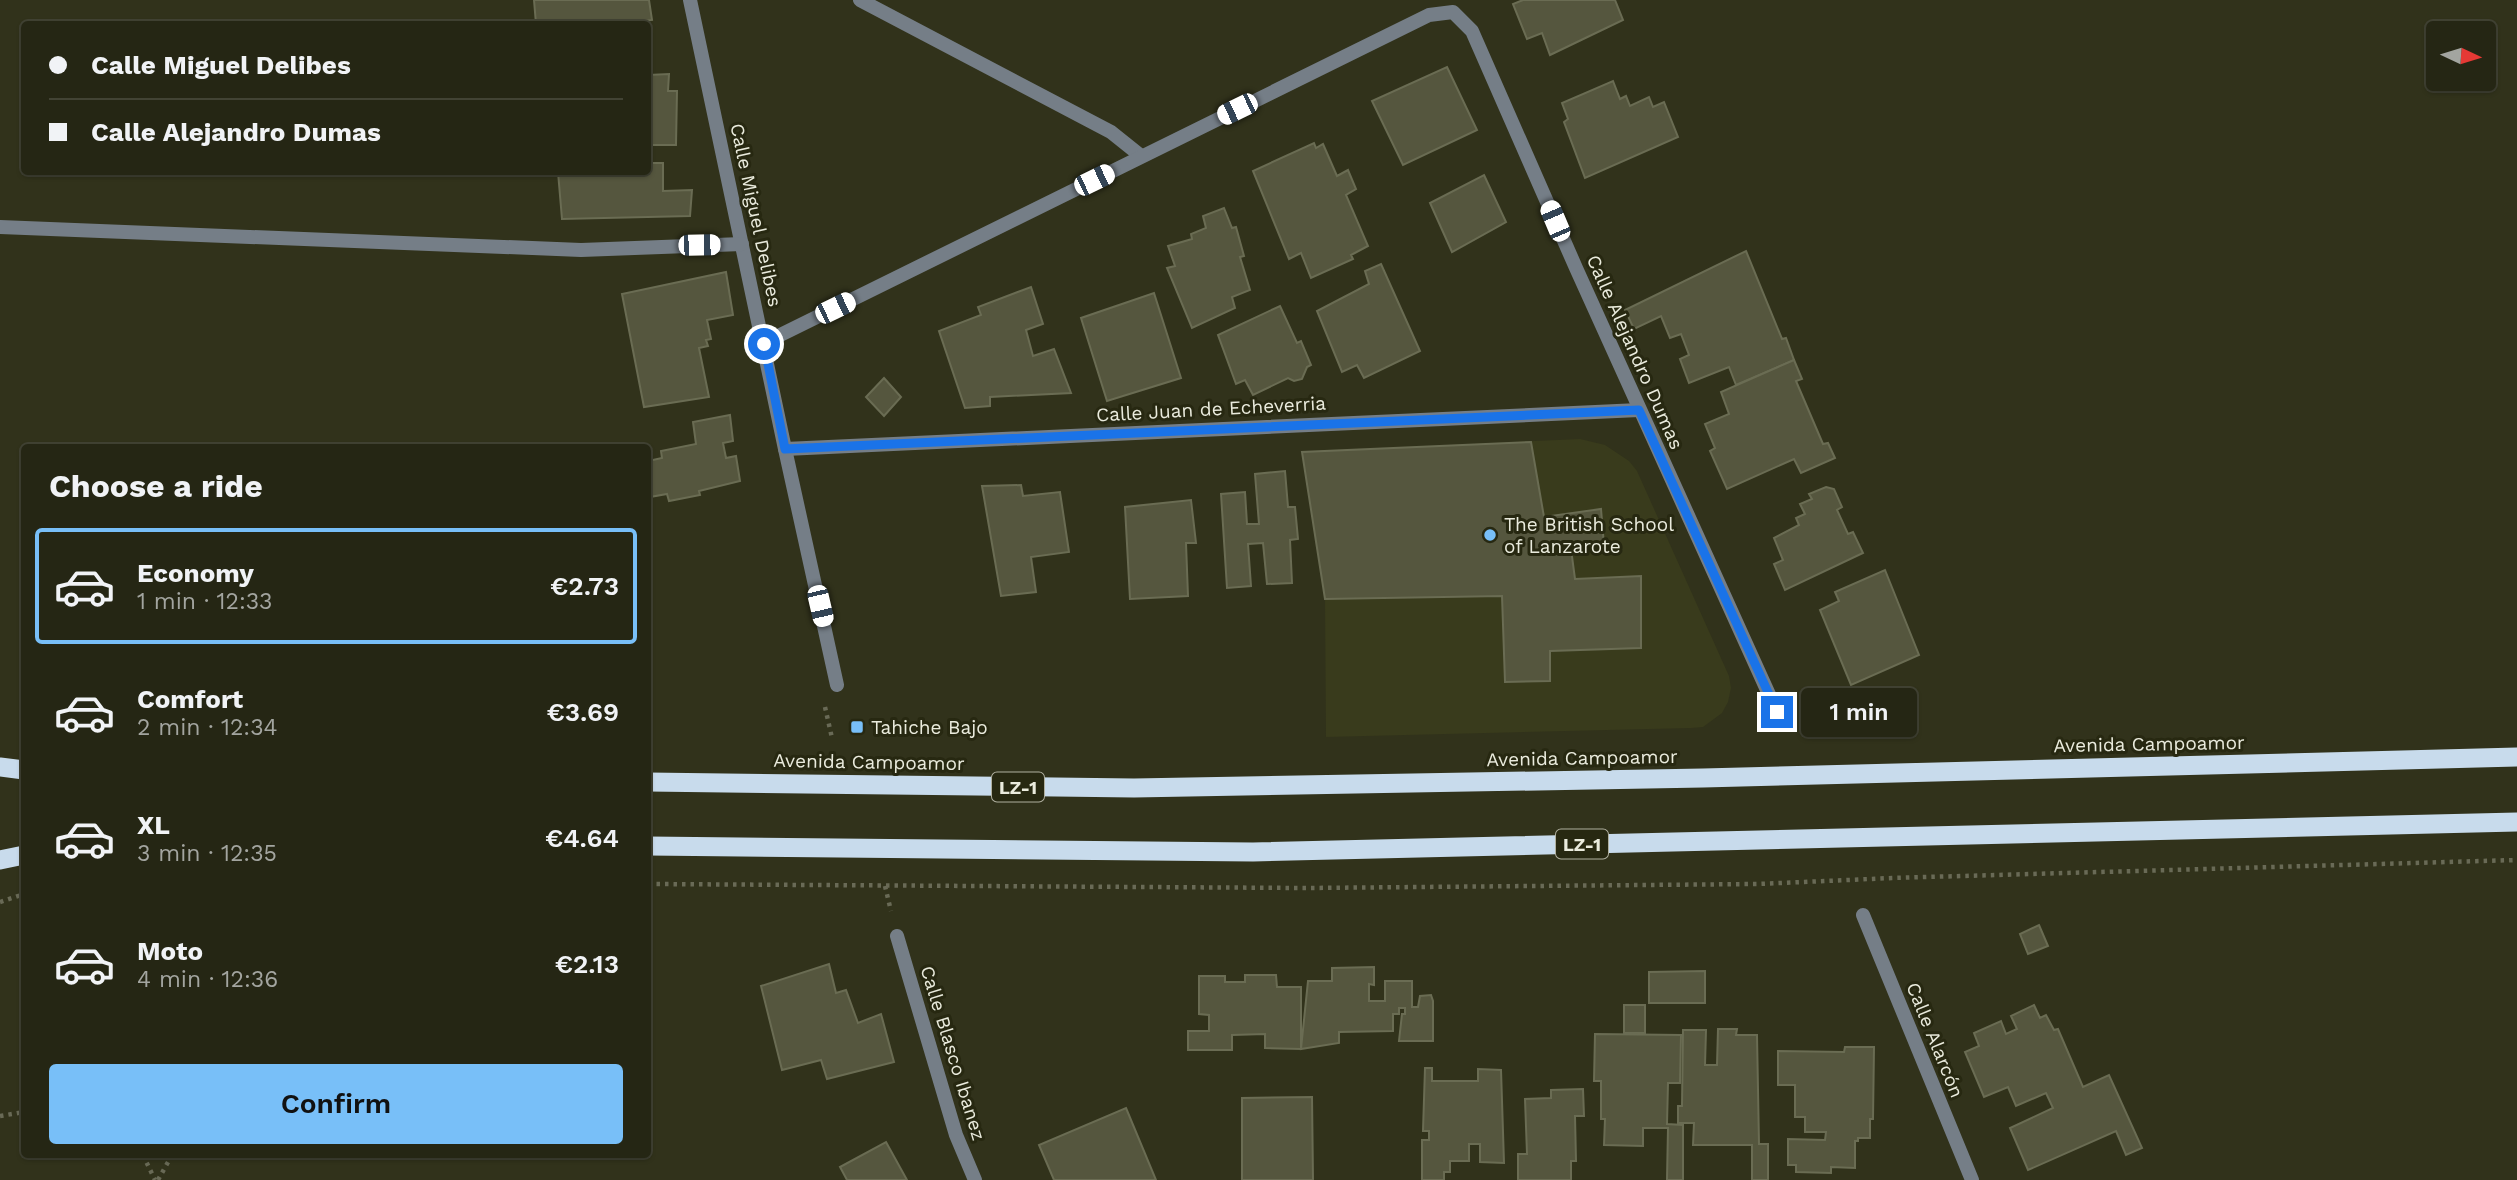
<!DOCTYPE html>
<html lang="en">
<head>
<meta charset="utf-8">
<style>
  :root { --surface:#252614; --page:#313222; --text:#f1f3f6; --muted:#a3a5a0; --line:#424334; --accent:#78bff8 }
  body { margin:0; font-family:"Work Sans",sans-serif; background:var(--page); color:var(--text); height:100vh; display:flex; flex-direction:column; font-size:26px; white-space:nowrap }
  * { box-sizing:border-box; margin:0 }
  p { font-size:23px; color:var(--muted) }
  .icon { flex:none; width:38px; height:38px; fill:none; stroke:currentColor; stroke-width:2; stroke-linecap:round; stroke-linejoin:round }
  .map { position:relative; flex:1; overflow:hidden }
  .side { position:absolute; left:21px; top:444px; width:630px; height:714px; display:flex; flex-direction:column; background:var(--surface); border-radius:7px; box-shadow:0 2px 5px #0004,0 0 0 2px var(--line) }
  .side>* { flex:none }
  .hud { position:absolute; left:21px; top:21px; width:630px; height:154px; border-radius:7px; box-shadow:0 2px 5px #0004,0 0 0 2px var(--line); display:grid; align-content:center; height:154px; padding:0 28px; background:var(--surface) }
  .needle { width:46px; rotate:94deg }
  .buttons { position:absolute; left:2426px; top:21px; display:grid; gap:14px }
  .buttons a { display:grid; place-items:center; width:70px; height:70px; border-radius:7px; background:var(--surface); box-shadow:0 2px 5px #0004,0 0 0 2px var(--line); font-size:35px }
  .end { position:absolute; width:32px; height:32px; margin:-16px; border:9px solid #1a73e8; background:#fff; box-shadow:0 0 0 4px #fff }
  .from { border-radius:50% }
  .bubble { position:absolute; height:49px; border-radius:7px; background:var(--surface); box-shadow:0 2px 5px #0004,0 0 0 2px var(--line); font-size:23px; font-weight:600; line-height:49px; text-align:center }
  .car { position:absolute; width:21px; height:42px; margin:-21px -10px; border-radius:9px; box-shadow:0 0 5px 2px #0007; background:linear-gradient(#fff 24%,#345 0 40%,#fff 0 76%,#345 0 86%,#fff 0) }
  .hud b { display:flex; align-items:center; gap:24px; height:66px; font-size:26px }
  .hud b+b { border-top:2px solid var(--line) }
  .hud i { width:18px; height:18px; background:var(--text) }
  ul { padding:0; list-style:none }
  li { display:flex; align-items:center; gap:21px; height:116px; margin:0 14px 10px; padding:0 14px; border:4px solid transparent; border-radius:7px }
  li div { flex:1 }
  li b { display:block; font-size:26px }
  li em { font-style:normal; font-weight:600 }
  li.selected { border-color:var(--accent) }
  li>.icon { width:63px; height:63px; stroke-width:1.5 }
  h2 { padding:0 28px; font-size:32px; line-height:84px }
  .button { display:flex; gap:14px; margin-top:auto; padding:14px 28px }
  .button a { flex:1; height:80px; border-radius:7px; background:var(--accent); color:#111; font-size:28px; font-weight:600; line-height:80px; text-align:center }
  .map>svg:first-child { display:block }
</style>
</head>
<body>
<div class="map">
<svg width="2517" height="1180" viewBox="0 0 2517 1180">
  <rect width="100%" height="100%" fill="#31321b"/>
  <!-- built -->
  <polygon fill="#393b1c" points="1580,439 1605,445 1629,461 1637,471 1729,676 1731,688 1728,702 1722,713 1703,727 1691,728 1326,737 1325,599 1302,452"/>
  <!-- building -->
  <g fill="#55563e" stroke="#6a6c53" stroke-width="2">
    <polygon points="534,0 649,0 652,20 619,24 536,24"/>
    <polygon points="1523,0 1615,0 1623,20 1550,55 1542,33 1527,39 1513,4"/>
    <polygon points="1447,67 1477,130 1403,165 1372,101"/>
    <polygon points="648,68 648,75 669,74 668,91 677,91 676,145 648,145"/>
    <polygon points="1613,81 1620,99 1626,96 1630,106 1649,97 1653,107 1664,102 1678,137 1585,178 1564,122 1568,119 1562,103"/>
    <polygon points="1314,143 1316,148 1323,144 1337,176 1348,170 1356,189 1346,195 1368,246 1351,255 1353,259 1311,278 1301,253 1289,259 1253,171"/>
    <polygon points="648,163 663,163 663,191 692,190 690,216 562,219 558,172 648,172"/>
    <polygon points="1484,175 1506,222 1452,252 1430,203"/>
    <polygon points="1224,208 1232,228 1236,227 1244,256 1240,257 1250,290 1232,297 1235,308 1192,328 1167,268 1175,266 1168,246 1192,239 1191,234 1206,228 1203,216"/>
    <polygon points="1746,251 1782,339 1786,338 1794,360 1736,385 1729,367 1689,383 1680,359 1689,355 1681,334 1670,338 1661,316 1634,329 1625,310"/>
    <polygon points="1381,264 1420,351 1364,378 1357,365 1342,372 1317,311 1369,284 1365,271"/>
    <polygon points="726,272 733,315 707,320 711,339 706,340 708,346 699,348 709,397 644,407 622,294"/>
    <polygon points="1031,287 1043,324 1026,330 1033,356 1054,349 1071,393 990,397 990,406 965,408 939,331 981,315 978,307"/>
    <polygon points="1154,293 1181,378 1107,401 1081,318"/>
    <polygon points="1280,306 1297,343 1301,341 1311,365 1307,367 1302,379 1294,381 1288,378 1253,395 1245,380 1236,384 1218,335"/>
    <polygon points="1794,360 1802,379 1796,381 1823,444 1828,443 1835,458 1801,473 1794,459 1727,489 1710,451 1715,448 1705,424 1729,414 1721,392"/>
    <polygon points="884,378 901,397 884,416 866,397"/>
    <polygon points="730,415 733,441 723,443 726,458 736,456 740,481 699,491 700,495 669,501 667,494 650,497 648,461 662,458 661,451 696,444 693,422"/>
    <polygon points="1531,442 1544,517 1601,509 1604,545 1571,549 1575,579 1641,576 1641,648 1550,651 1550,681 1505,682 1502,596 1325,599 1302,452"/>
    <polygon points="1285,471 1288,507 1295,507 1298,539 1290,540 1292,583 1267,584 1263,543 1248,544 1251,586 1227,588 1221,494 1245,492 1247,524 1259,524 1255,474"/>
    <polygon points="1021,485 1023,496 1060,492 1069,552 1031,557 1036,592 1001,596 982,486"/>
    <polygon points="1826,487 1834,489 1842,507 1837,510 1848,534 1853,532 1863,553 1785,590 1774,564 1783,560 1774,538 1799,525 1796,518 1805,514 1800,504 1812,499 1809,494"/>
    <polygon points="1191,500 1196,543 1186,543 1188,596 1130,599 1125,507"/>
    <polygon points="1885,570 1919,655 1851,685 1820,610 1839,601 1835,592"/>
    <polygon points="2039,925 2048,946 2028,954 2020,934"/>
    <polygon points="829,964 836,993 846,990 858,1023 881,1014 894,1062 827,1079 821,1060 782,1070 761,986"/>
    <polygon points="1374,967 1374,985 1369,984 1369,1001 1385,1001 1385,981 1412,981 1412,1007 1418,1007 1420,996 1431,995 1433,1001 1433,1041 1399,1041 1402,1014 1405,1014 1405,1008 1399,1008 1399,1014 1393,1014 1393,1031 1339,1032 1339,1043 1301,1049 1308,981 1332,981 1332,968"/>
    <polygon points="1705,971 1705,1003 1649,1003 1649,972"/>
    <polygon points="1245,975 1276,975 1277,987 1301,987 1301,1049 1265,1048 1265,1034 1232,1035 1232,1050 1188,1050 1188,1031 1209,1031 1209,1015 1199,1014 1199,976 1225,976 1225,982 1245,982"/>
    <rect x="1624" y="1005" width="21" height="28"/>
    <polygon points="2034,1005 2040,1018 2046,1015 2054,1030 2058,1029 2083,1087 2109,1075 2142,1148 2126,1155 2116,1131 2028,1170 2010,1128 2053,1108 2046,1093 2016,1106 2008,1087 1984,1097 1965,1052 1979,1046 1974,1033 2001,1021 2006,1034 2017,1029 2011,1016"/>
    <polygon points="1718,1029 1737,1029 1736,1035 1757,1035 1759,1144 1768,1144 1768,1180 1752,1180 1752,1145 1693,1145 1694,1123 1678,1123 1678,1106 1682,1106 1683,1030 1706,1030 1705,1065 1717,1065"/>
    <polygon points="1595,1034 1681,1035 1680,1083 1668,1083 1667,1124 1683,1125 1683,1180 1667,1180 1668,1128 1643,1128 1643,1146 1604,1145 1605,1119 1601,1119 1601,1081 1594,1081"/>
    <polygon points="1845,1047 1874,1047 1873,1119 1870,1119 1870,1138 1858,1138 1858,1141 1855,1141 1855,1168 1831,1167 1831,1173 1796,1172 1796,1165 1788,1165 1788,1139 1825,1140 1826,1132 1805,1132 1805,1117 1795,1117 1795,1085 1778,1085 1778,1051 1844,1052"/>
    <polygon points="1425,1068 1432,1068 1432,1081 1478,1081 1478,1069 1501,1070 1504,1163 1480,1162 1480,1144 1469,1144 1469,1161 1450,1161 1450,1172 1444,1172 1444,1180 1422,1180 1422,1140 1429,1140 1429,1131 1423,1131"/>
    <polygon points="1583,1089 1584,1116 1575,1116 1576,1161 1571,1161 1571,1180 1518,1180 1518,1154 1527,1154 1525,1099 1551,1098 1551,1090"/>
    <polygon points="1312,1097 1313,1180 1242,1180 1242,1098"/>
    <polygon points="1126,1108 1156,1180 1054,1180 1039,1145"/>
    <polygon points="886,1142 907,1180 847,1180 840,1167"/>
  </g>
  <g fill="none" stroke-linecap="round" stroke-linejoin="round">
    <!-- path -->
    <g stroke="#696a56" stroke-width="4.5" stroke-dasharray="3.5 5" stroke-linecap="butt">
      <polyline points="825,707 832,738"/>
      <polyline points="648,884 1306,888 1758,884 1892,878 2517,860"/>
      <polyline points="885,886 891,911"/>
      <polyline points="0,902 24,894"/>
      <polyline points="0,1116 24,1112"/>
      <polyline points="143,1155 155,1180"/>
      <polyline points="158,1180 172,1155"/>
    </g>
    <!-- minor -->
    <g stroke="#757e87" stroke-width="14">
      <polyline points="690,0 785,449 837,685"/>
      <polyline points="860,0 1111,132 1141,156"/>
      <polyline points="0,227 581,250 742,244"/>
      <polyline points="764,343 1429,15 1453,12 1472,31 1576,268 1777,712"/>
      <polyline points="785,449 1639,410"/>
      <polyline points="1863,915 1972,1180"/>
      <polyline points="897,936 956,1135 975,1180"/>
    </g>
    <!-- trunk -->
    <g stroke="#c8dbec" stroke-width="19">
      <polyline points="0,767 24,770"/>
      <polyline points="648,782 1134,788 1703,778 2517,757"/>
      <polyline points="648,846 1253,852 2517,822"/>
      <polyline points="0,860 24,855"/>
    </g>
  </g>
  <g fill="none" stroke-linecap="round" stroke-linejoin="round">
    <!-- route -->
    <polyline stroke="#1a73e8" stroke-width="9" points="764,344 785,449 1639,410 1777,712"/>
  </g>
  <!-- markers -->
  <g fill="#78bff8" stroke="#272811" stroke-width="2.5">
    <circle cx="1490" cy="535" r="7"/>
    <rect x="850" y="720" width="14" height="14" rx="3.5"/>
  </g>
  <g text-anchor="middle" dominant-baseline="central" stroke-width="6" stroke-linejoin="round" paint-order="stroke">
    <!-- shield labels -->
    <g fill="#272811" stroke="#b0b0a0" stroke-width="2">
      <rect x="992" y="772.5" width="52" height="29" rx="5"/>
      <rect x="1556" y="829.5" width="52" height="29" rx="5"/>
    </g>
    <g font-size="18" font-weight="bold" fill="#eaebdd">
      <text x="1018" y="787">LZ-1</text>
      <text x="1582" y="844">LZ-1</text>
    </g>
    <!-- street labels -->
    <g font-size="19" fill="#eaebdd" stroke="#272811">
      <text transform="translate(756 215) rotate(78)">Calle Miguel Delibes</text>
      <text transform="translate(1635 352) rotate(66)">Calle Alejandro Dumas</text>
      <text transform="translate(1211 409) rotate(-3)">Calle Juan de Echeverria</text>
      <text transform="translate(2149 744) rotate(-1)">Avenida Campoamor</text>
      <text transform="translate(1582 758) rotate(-1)">Avenida Campoamor</text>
      <text transform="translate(869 762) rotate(1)">Avenida Campoamor</text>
      <text transform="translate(1935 1040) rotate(68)">Calle Alarcón</text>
      <text transform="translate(953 1053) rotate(73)">Calle Blasco Ibanez</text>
    </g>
    <!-- poi labels -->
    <g font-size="19" fill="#eaebdd" stroke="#272811" text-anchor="start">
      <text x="1504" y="524">The British School<tspan x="1504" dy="22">of Lanzarote</tspan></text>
      <text x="871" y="727">Tahiche Bajo</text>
    </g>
  </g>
</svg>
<div class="buttons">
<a><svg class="needle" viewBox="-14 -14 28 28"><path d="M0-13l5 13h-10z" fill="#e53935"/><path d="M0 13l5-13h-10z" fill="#a3a5a0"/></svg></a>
</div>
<i class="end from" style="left:764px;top:344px"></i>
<i class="end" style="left:1777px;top:712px"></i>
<div class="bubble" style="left:1801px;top:688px;width:116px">1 min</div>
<i class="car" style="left:1237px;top:109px;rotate:244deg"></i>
<i class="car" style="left:1094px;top:180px;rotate:64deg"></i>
<i class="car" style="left:1555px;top:221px;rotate:337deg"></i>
<i class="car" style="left:699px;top:245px;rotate:89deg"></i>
<i class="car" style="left:835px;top:308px;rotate:64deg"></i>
<i class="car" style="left:820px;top:606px;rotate:167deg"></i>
<div class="hud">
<b><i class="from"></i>Calle Miguel Delibes</b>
<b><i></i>Calle Alejandro Dumas</b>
</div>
<section class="side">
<h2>Choose a ride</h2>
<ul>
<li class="selected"><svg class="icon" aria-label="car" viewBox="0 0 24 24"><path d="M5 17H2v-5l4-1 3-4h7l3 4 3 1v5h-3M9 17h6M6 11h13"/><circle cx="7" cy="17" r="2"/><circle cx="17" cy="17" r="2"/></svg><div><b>Economy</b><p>1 min · 12:33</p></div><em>€2.73</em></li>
<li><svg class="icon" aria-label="car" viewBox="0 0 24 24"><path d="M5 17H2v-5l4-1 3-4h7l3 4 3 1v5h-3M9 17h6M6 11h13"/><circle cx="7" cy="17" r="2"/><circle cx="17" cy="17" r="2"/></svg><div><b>Comfort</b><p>2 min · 12:34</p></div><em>€3.69</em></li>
<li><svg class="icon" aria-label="car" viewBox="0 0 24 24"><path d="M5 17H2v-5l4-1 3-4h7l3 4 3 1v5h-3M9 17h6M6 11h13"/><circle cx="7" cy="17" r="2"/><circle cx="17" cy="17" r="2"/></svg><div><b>XL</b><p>3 min · 12:35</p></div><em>€4.64</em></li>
<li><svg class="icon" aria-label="car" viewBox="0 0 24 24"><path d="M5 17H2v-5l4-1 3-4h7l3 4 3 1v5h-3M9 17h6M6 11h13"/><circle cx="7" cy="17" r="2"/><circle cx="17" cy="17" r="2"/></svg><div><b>Moto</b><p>4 min · 12:36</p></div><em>€2.13</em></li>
</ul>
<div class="button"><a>Confirm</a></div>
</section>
</div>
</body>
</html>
